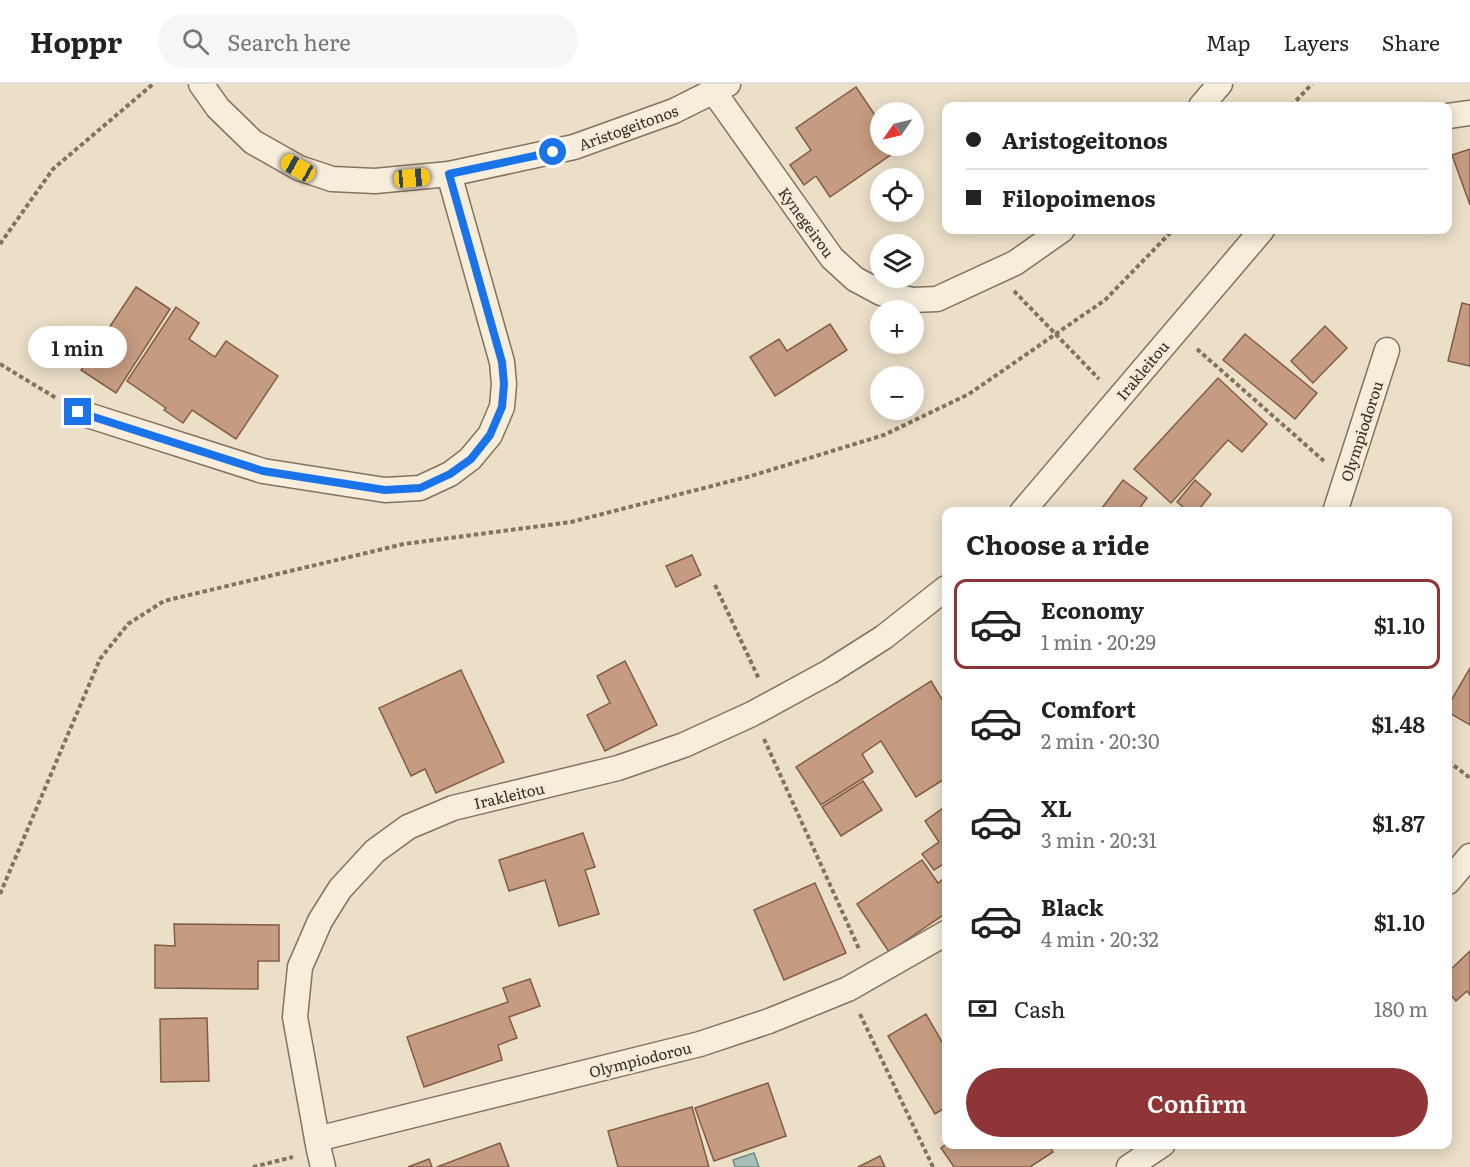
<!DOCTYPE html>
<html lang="en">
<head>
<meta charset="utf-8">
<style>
  :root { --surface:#fff; --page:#f6f6f6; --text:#222; --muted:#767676; --line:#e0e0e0; --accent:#8f3437 }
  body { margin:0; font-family:Literata,serif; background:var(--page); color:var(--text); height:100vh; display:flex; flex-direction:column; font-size:22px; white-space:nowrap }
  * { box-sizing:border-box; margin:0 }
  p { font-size:20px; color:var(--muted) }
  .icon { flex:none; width:33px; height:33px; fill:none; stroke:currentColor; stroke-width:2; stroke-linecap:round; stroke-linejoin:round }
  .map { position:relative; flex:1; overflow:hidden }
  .drawer { position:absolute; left:942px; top:423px; width:510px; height:642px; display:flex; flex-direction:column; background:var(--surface); border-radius:12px; box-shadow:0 3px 15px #0003 }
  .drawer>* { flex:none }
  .top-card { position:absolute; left:942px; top:18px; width:510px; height:132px; border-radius:12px; box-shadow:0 3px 15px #0003; display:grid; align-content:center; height:132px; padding:0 24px; background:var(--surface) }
  .needle { width:39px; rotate:236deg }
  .tools { position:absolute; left:870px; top:18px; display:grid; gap:12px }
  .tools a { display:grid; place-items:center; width:54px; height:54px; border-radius:50%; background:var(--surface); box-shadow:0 3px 15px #0003; font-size:30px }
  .end { position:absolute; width:27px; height:27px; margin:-14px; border:8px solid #1a73e8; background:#fff; box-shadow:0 0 0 3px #fff }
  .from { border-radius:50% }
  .bubble { position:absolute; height:42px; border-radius:21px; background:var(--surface); box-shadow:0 3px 15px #0003; font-size:20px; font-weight:600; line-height:42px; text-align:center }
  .car { position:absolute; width:18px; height:36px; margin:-18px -9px; border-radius:8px; box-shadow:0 0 4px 2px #0007; background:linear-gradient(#f5c518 24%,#345 0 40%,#f5c518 0 76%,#345 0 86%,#f5c518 0) }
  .top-card b { display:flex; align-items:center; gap:21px; height:57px; font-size:22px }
  .top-card b+b { border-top:2px solid var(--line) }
  .top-card i { width:15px; height:15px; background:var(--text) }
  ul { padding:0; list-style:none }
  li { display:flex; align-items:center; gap:18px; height:90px; margin:0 12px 9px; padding:0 12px; border:3px solid transparent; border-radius:12px }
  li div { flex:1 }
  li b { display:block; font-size:22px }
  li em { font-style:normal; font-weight:600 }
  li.active { border-color:var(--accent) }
  li>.icon { width:54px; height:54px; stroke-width:1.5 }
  h2 { padding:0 24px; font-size:27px; line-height:72px }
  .pay { display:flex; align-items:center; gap:15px; height:66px; padding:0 24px; font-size:22px }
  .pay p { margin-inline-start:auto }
  .primary-button { display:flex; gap:12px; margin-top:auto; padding:12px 24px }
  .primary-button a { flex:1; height:69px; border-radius:36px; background:var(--accent); color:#fff; font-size:24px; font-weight:600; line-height:69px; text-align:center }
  header { display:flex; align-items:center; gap:36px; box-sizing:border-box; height:84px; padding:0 30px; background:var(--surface); border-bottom:2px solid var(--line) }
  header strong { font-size:28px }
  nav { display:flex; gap:33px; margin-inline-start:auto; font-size:21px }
  .search { width:420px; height:54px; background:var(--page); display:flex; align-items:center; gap:15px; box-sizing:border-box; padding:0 21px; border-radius:33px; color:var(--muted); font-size:22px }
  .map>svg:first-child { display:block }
</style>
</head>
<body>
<header>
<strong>Hoppr</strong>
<div class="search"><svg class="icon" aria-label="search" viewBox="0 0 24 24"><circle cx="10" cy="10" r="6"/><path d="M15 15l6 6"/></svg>Search here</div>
<nav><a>Map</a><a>Layers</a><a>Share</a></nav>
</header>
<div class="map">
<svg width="1470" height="1083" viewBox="0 0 1470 1083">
  <rect width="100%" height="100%" fill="#ebdfc8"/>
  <!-- water -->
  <polygon fill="#a8bfb8" stroke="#708d85" stroke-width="1.5" points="754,1069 759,1083 735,1083 733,1076"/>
  <!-- building -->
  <g fill="#c59c81" stroke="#825c46" stroke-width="1.5">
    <polygon points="856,3 877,34 871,39 880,53 880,62 886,62 892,70 830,113 816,92 804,101 790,81 811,66 796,44"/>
    <polygon points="1470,65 1470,121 1452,71"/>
    <polygon points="136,203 170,225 116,309 81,286"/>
    <polygon points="1462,219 1470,221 1470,282 1448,277"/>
    <polygon points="176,223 199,239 189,255 215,273 226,257 278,292 236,355 192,326 183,339 164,326 166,324 127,297"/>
    <polygon points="830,240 847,266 775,312 750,273 779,255 787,267"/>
    <polygon points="1325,242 1347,264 1313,299 1291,277"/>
    <polygon points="1245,250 1317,309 1295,335 1223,276"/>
    <polygon points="1218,294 1267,340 1242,368 1228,356 1171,419 1134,385"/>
    <polygon points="1123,396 1147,414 1137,428 1099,428"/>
    <polygon points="1195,396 1211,410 1197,428 1189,428 1177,418"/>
    <polygon points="692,471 701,491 676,503 666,482"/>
    <polygon points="625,577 657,641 605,667 587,631 610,619 597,592"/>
    <polygon points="1470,584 1470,641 1448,628 1448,622"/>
    <polygon points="461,586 504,678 436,709 425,685 411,692 379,624"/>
    <polygon points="931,597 943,617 946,614 946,694 916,713 881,657 862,670 873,688 821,721 796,683"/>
    <polygon points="863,697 882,726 841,752 822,723"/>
    <polygon points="946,722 946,778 934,786 922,770 939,758 925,737"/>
    <polygon points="583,749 595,783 585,786 599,830 559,842 545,796 509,807 499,776"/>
    <polygon points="922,776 938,799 946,793 946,829 889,868 857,820"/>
    <polygon points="815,799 846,869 784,896 754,826"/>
    <polygon points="174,840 279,841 279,877 258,877 258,905 155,904 155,861 175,862"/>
    <polygon points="1470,867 1470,911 1467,907 1456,917 1448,908 1448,888"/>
    <polygon points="530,895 540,922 509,933 517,954 498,961 502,976 424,1003 407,953 508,918 503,904"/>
    <polygon points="926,930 946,965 946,1023 935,1030 888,952"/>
    <polygon points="207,934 209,997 161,998 160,935"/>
    <polygon points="768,999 786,1052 714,1077 695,1024"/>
    <polygon points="692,1023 709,1083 618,1083 608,1047"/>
    <polygon points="500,1059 509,1083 437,1083"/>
    <polygon points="946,1060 1048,1060 1053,1068 1030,1083 954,1083 941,1064"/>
    <polygon points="880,1072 885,1083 858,1083"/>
    <polygon points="429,1075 432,1083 408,1083"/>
  </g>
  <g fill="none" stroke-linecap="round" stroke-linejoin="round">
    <defs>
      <g id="minor">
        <polyline points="201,0 218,24 253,58 299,84 332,95 375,97 449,90 574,63 674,27 728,0"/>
        <polyline points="714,8 832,174 855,195 881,209 912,216 937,215 1015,179 1062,146"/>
        <polyline points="1201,22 1220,0"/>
        <polyline points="1448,32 1470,29"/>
        <polyline points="78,328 263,387 385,406 420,404 450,390 470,375 490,351 502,323 504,300 502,278 449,90"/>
        <polyline points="1022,428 1262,146"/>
        <polyline points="1335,428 1387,266"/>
        <polyline points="1448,798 1470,772"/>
        <polyline points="317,1055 700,960 769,937 848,905 946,849"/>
        <polyline points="323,1083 319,1066 295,933 300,883 320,837 340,805 375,767 408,743 453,724 618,684 684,661 752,630 829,588 884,553 946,504"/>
        <polyline points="1129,1083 1163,1060"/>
      </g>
    </defs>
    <!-- minor casing -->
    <use href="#minor" stroke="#85725e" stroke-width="27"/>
    <!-- path -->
    <g stroke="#85725e" stroke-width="4" stroke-dasharray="4.5 3" stroke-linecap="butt">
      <polyline points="1291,22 1312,0"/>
      <polyline points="0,160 53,85 153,0"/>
      <polyline points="1014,207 1099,295"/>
      <polyline points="1197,265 1324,377"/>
      <polyline points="0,280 56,314"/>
      <polyline points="715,501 759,595"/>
      <polyline points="764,655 860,867"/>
      <polyline points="1448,677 1470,694"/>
      <polyline points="0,810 100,575 128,540 164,517 404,460 571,438 751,392 884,351 969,310 1105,216 1173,146"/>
      <polyline points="860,930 933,1083"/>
      <polyline points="253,1083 293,1073"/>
    </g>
    <!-- minor -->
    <use href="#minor" stroke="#f6edda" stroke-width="24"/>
  </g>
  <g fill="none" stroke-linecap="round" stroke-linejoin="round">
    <!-- route -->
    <polyline stroke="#1a73e8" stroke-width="8" points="78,328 263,387 385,406 420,404 450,390 471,375 490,351 502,323 504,300 502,278 449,90 553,68"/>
  </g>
  <g text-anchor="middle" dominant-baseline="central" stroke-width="5" stroke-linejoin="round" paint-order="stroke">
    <!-- street labels -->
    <g font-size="15" fill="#372b21" stroke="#f3ead7">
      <text transform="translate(628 43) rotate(-20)">Aristogeitonos</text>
      <text transform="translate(807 138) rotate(54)">Kynegeirou</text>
      <text transform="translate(1142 286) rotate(-50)">Irakleitou</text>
      <text transform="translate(1361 347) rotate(-72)">Olympiodorou</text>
      <text transform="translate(509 711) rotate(-13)">Irakleitou</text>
      <text transform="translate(640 975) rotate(-14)">Olympiodorou</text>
    </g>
  </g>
</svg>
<div class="tools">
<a><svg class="needle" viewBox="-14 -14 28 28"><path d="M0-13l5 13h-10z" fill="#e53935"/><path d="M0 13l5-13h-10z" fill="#767676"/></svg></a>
<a><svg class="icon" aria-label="locate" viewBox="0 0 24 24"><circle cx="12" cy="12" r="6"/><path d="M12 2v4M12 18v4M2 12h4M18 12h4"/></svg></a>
<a><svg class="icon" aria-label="layers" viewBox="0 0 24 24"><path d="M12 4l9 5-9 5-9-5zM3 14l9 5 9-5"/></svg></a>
<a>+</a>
<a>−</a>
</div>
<i class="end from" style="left:553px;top:68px"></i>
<i class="end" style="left:78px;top:328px"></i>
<div class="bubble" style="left:28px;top:242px;width:99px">1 min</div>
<i class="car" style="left:298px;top:84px;rotate:299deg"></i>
<i class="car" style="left:412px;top:94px;rotate:85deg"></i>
<div class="top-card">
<b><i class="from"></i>Aristogeitonos</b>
<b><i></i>Filopoimenos</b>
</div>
<section class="drawer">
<h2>Choose a ride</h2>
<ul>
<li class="active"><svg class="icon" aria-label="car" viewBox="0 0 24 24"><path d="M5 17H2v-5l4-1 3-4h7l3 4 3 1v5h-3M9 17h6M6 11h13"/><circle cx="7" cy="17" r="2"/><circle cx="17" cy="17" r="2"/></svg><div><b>Economy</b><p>1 min · 20:29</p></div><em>$1.10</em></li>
<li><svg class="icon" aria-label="car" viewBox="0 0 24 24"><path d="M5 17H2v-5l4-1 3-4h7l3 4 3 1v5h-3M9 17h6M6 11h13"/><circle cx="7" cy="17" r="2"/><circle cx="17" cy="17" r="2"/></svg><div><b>Comfort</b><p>2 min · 20:30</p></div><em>$1.48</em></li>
<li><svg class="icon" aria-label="car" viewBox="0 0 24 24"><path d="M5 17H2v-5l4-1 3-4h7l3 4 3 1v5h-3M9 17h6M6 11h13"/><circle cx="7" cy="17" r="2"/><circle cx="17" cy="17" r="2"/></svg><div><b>XL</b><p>3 min · 20:31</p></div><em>$1.87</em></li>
<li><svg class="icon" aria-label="car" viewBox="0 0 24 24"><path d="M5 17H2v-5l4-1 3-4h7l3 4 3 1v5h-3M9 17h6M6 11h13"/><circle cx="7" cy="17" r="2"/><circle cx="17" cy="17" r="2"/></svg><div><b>Black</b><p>4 min · 20:32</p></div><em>$1.10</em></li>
</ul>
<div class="pay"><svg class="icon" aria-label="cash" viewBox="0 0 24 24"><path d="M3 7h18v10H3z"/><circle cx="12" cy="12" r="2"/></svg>Cash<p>180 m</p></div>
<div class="primary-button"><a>Confirm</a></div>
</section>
</div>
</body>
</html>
